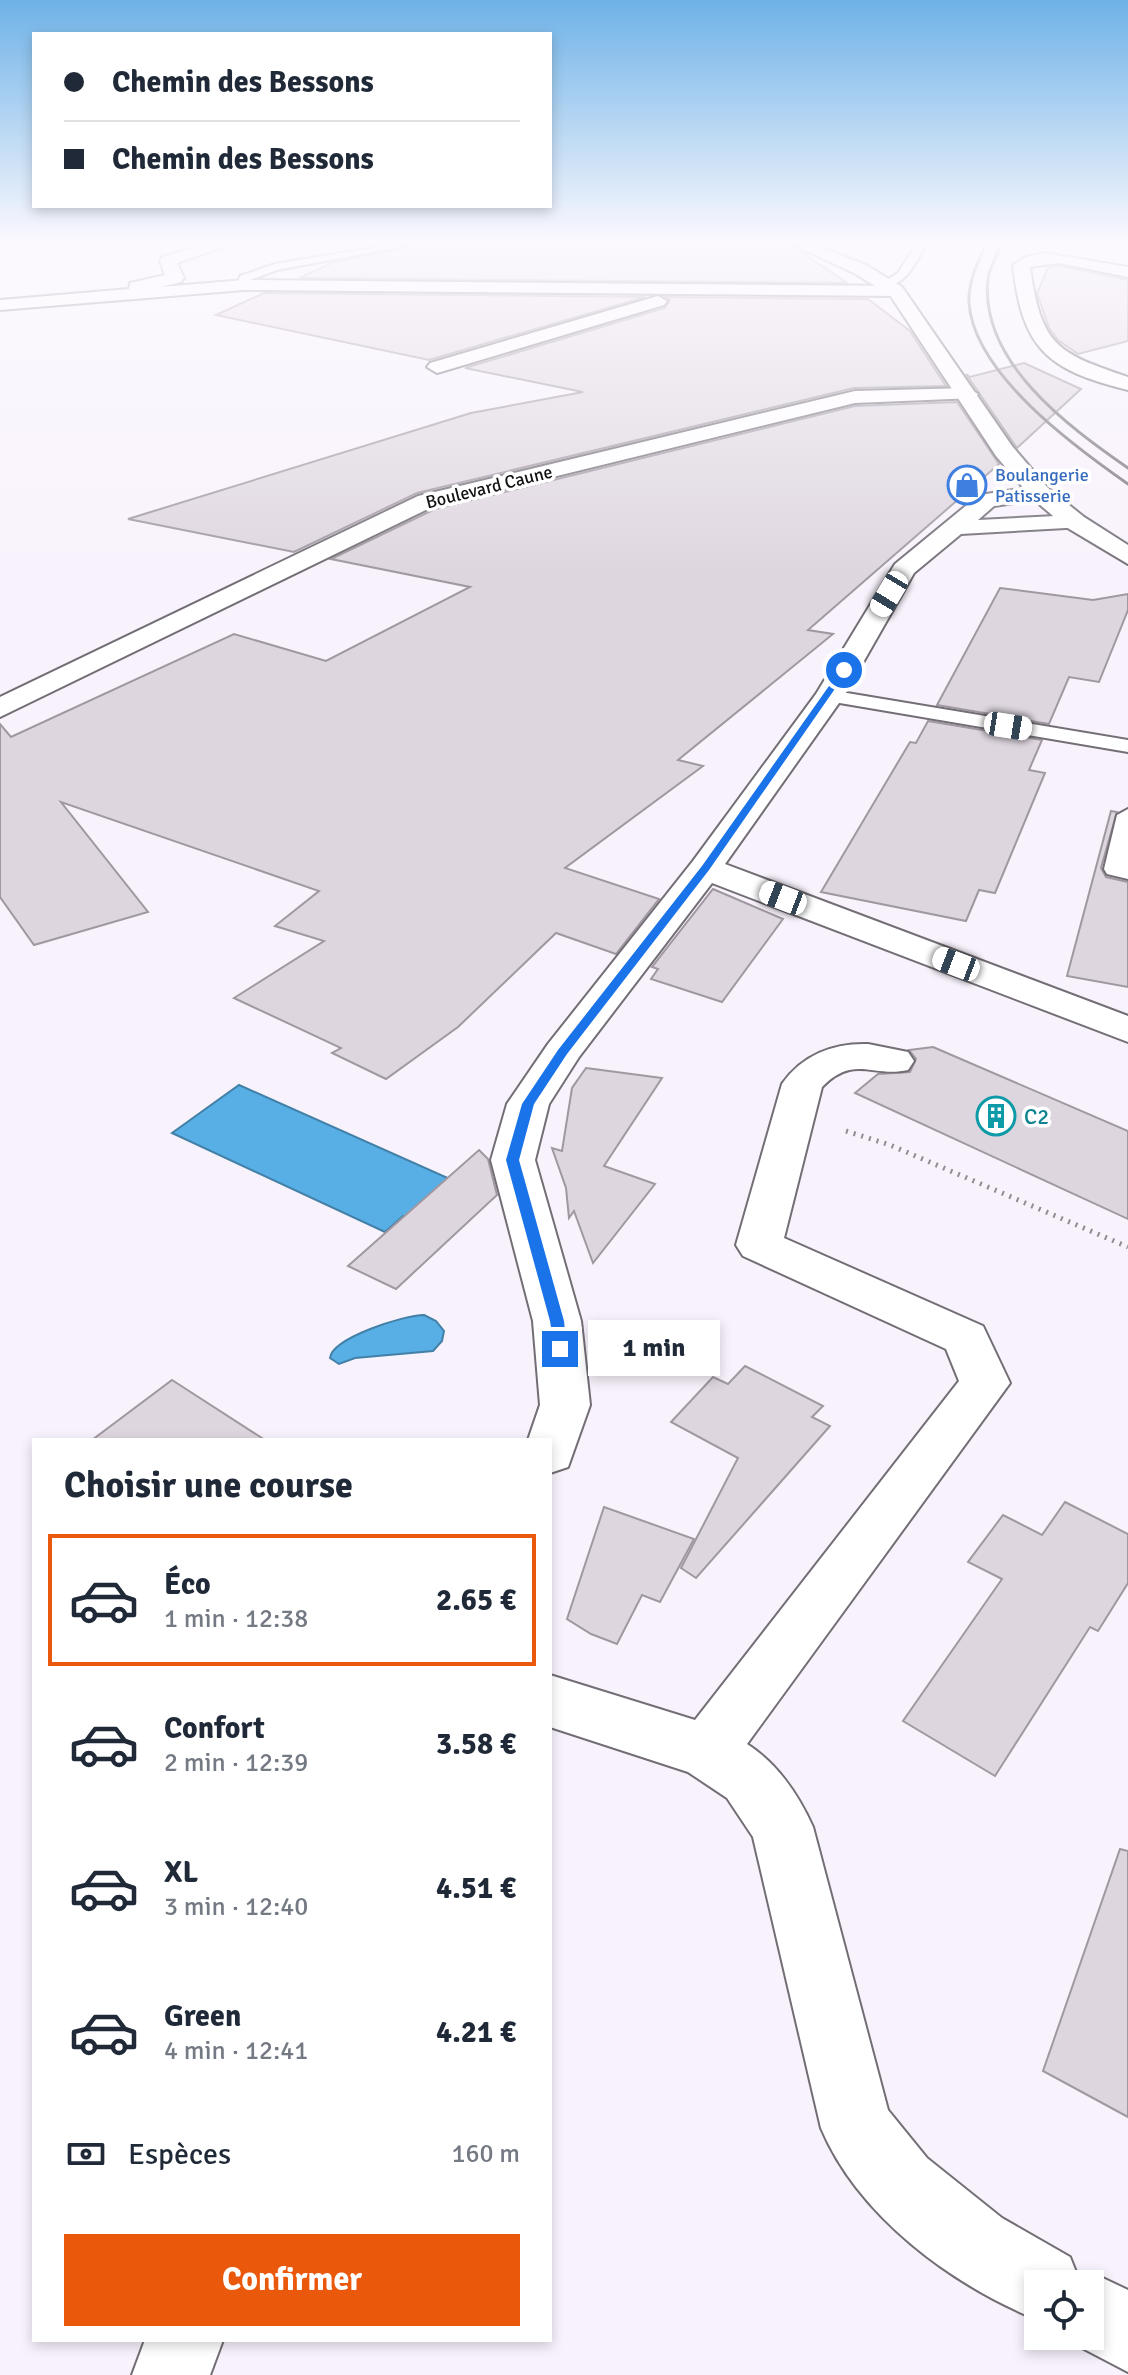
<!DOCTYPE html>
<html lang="fr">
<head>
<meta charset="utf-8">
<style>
  :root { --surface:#fff; --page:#f6f6f7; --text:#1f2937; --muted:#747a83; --line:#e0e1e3; --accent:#ea580c }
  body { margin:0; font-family:Signika,sans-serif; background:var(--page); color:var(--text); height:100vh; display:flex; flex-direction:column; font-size:30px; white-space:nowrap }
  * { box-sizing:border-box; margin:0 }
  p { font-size:26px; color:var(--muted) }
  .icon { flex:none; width:44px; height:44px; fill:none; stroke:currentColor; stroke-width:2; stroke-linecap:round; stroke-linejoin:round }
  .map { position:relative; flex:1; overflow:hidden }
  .details { position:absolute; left:32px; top:1438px; width:520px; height:904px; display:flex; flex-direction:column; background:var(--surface); border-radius:0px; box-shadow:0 4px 12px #0003 }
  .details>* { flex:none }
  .top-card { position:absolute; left:32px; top:32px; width:520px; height:176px; border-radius:0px; box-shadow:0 4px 12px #0003; display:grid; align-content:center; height:176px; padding:0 32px; background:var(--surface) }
  .controls { position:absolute; left:1024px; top:2270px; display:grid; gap:16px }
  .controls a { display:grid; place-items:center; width:80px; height:80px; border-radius:0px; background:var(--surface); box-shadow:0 4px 12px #0003; font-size:40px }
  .end { position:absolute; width:36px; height:36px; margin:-18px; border:10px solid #1a73e8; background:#fff; box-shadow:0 0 0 4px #fff }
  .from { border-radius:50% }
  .bubble { position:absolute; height:56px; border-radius:0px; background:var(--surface); box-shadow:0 4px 12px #0003; font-size:26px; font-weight:700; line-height:56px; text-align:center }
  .car { position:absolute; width:24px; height:48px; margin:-24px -12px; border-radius:10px; box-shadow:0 0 6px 2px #0007; background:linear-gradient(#fff 24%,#345 0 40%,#fff 0 76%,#345 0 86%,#fff 0) }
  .top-card b { display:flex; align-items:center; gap:28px; height:76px; font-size:30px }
  .top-card b+b { border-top:2px solid var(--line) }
  .top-card i { width:20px; height:20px; background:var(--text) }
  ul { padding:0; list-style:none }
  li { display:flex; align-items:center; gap:24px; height:132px; margin:0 16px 12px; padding:0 16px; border:4px solid transparent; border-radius:0px }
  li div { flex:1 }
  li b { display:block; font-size:30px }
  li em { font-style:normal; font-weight:700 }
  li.on { border-color:var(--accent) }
  li>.icon { width:72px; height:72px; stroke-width:1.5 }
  h2 { padding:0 32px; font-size:36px; line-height:96px }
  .pay { display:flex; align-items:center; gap:20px; height:88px; padding:0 32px; font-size:30px }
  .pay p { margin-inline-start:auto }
  .button { display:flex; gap:16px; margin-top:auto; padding:16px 32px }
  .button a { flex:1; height:92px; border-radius:0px; background:var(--accent); color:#fff; font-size:32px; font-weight:700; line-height:92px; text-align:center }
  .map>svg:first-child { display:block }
</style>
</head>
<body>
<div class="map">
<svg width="1128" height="2375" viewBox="0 0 1128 2375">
  <rect width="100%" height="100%" fill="#f8f2fc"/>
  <!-- water -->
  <g fill="#58afe6" stroke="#4380a7" stroke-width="2">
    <polygon points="239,1085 450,1179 408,1217 403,1216 385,1232 172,1133"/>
    <path d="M424 1315 436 1321 444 1331 442 1341 433 1351 355 1358 339 1364 330 1358C332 1338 404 1315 424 1315Z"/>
  </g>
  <!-- building -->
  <g fill="#ded6df" stroke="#a098a0" stroke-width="2">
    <polygon points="414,245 791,245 847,283 299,278 332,263"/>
    <polygon points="1059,266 1128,280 1128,341 1078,354 1058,340 1049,328 1037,293 1048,268"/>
    <polygon points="264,293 645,297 429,360 216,315"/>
    <polygon points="666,297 868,299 910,331 946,386 854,388 417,493 294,552 128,519 471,413 583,392 465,368 665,308 670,300"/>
    <polygon points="1024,363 1081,389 1017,448 966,374 970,377"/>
    <polygon points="957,402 999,464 808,630 833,634 678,760 703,766 565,868 659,899 616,954 556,933 458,1027 386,1079 332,1053 341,1048 234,998 324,941 275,926 319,891 61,802 148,912 34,945 0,897 0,724 11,737 234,634 326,661 470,587 331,559 435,509 855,406"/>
    <polygon points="1000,588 1093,600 1128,594 1128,610 1099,682 1069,677 1049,724 937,705"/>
    <polygon points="928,721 1042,740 1029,770 1045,773 995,893 979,890 966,921 821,892 910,742 916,743"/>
    <polygon points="1111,811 1117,812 1101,868 1106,877 1128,882 1128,987 1067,976"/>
    <polygon points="713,889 783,919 722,1002 651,979 658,969 652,967"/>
    <polygon points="933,1047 1128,1131 1128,1219 855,1093 878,1074 910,1072 916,1059 909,1050"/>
    <polygon points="586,1068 662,1078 604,1166 655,1184 593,1263 574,1211 569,1218 566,1188 552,1148 562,1151 572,1088"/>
    <polygon points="479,1150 488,1159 497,1195 396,1289 348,1266"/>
    <polygon points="745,1366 823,1406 812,1417 830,1426 696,1578 681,1568 738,1458 671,1422 713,1377 728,1384"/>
    <polygon points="172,1380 265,1440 92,1440"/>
    <polygon points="1065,1502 1128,1534 1128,1583 1098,1631 1090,1627 995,1776 903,1721 1002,1579 968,1562 1003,1515 1042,1535"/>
    <polygon points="604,1507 694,1539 660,1602 642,1595 617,1644 591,1634 567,1619"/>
    <polygon points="1120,1849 1128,1851 1128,2117 1043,2071"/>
  </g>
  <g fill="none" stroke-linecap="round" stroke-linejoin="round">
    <defs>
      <g id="lane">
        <polygon points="390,245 411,245 277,270 250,280 248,287 238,285 240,276 275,264"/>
        <path d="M916 245H926C916 261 906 287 884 286V282L898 273Z"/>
        <polygon points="829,690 1128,740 1128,752 822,700 820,696"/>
        <polygon points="1128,809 1128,879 1107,874 1104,869 1117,815"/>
      </g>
      <g id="street">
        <polygon points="204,245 228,245 177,263 184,278 181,282 161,287 244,280 896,286 905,291 896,296 244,290 0,310 0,300 129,289 130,283 165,275 160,261 162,257"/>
        <path d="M1045 253 1128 267V277L1059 263 1030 267C1041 345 1056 353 1128 377V390C1047 370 1022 349 1013 265L1026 257Z"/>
        <polygon points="658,296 667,301 664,305 444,371 437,373 427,367 430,363"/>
        <polygon points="968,388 978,394 975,398 855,403 434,506 0,717 0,697 418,496 855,391"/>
        <polygon points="1040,486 1048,488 1052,493 1048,498 994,506 978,520 1075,515 1087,522 1084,527 961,534 914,573 844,696 725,864 1128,1016 1128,1042 712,883 579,1057 549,1104 535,1160 581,1321 590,1405 568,1467 550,1473 550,1440 528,1440 540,1405 533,1321 491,1160 507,1104 548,1044 693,861 816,694 895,564 979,495"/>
        <path d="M868 1044 908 1052 914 1061 908 1070C873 1078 854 1054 822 1087L784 1238 983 1326 1010 1383 747 1744C778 1764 798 1794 813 1827L888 2110 927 2158 1002 2218 1070 2257 1078 2277 1090 2272 1128 2290V2372L1063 2338 1090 2336V2284H1038V2320C952 2285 858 2216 821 2128L753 1837 727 1798 688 1772 550 1727V1675L695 1720 959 1381 946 1349 743 1256 736 1245 782 1084C802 1055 833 1043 868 1044Z"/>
        <polygon points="145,2340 223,2340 210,2375 132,2375"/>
      </g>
      <polygon id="secondary" points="794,245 815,245 866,265 902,287 1012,446 1048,488 1084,517 1128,545 1128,564 1066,527 1032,498 996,456 890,295 854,273"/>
    </defs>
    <!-- lane casing -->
    <use href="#lane" stroke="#736e76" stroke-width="4"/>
    <!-- street casing -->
    <use href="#street" stroke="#736e76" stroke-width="4"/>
    <!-- secondary casing -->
    <use href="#secondary" stroke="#736e76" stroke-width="4"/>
    <!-- path -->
    <polyline stroke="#908c93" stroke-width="5" stroke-dasharray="2 6" stroke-linecap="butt" points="846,1131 890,1145 1128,1247"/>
    <!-- lane -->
    <use href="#lane" fill="#fff" fill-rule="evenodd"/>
    <!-- street -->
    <use href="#street" fill="#fff" fill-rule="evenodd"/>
    <!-- secondary -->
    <use href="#secondary" fill="#fff" fill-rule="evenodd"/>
    <!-- rail -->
    <g stroke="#757177" stroke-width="3">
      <path d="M986 245C977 263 968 283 969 303 974 374 1075 447 1128 484"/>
      <path d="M1001 245C997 256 989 268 988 279 979 362 1069 427 1128 468"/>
    </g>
  </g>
  <!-- sky -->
  <linearGradient id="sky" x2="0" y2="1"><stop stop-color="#6eb2e7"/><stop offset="0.42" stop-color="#fcf9fe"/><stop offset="1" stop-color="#fcf9fe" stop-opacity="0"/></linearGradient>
  <rect width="1128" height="577" fill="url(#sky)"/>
  <!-- route -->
  <polygon fill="#1a73e8" points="841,669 848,670 709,870 567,1054 534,1104 519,1160 564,1321 567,1349 565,1353 555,1353 550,1321 506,1160 522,1104 558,1050 702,866"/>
  <!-- icons -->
  <defs>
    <symbol id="shop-ring" viewBox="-11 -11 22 22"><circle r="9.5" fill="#fff" stroke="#3f7fe0" stroke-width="1.5"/><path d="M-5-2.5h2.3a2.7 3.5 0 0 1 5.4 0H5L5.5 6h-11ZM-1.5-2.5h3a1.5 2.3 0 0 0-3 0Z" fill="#3f7fe0"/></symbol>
    <symbol id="building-ring" viewBox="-11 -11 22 22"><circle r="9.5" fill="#fff" stroke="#0f9aa8" stroke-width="1.5"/><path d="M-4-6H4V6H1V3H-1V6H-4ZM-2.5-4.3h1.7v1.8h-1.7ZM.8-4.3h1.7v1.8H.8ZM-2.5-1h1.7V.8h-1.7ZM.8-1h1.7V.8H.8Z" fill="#0f9aa8"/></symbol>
  </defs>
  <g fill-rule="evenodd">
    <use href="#shop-ring" x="945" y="463" width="44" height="44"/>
    <use href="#building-ring" x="974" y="1094" width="44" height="44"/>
  </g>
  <g text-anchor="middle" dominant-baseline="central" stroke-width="7" stroke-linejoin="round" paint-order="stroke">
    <!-- far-shop labels -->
    <g font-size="18" fill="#366cbe" stroke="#fff" text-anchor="start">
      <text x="995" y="475">Boulangerie<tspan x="995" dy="21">Patisserie</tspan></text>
    </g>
    <!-- far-street labels -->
    <g font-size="18" fill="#131114" stroke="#fff">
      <text transform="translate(489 487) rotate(-14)">Boulevard Caune</text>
    </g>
    <!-- culture labels -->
    <g font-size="22" fill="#0d838f" stroke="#fff" text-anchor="start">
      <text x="1024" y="1116">C2</text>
    </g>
  </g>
</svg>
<div class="controls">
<a><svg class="icon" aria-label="locate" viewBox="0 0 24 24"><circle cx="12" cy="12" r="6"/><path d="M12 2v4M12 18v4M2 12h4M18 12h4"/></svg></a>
</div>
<i class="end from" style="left:844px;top:670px"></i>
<i class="end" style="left:560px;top:1349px"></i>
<div class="bubble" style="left:588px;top:1320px;width:132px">1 min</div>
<i class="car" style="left:889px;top:594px;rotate:211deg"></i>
<i class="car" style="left:1008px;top:726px;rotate:99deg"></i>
<i class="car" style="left:783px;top:898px;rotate:291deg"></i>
<i class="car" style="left:956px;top:964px;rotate:291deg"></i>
<div class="top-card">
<b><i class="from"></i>Chemin des Bessons</b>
<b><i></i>Chemin des Bessons</b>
</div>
<section class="details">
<h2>Choisir une course</h2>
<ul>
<li class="on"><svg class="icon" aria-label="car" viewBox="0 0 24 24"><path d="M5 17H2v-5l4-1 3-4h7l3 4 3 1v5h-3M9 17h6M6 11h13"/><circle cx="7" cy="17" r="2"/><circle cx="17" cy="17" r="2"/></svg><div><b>Éco</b><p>1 min · 12:38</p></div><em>2.65 €</em></li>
<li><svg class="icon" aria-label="car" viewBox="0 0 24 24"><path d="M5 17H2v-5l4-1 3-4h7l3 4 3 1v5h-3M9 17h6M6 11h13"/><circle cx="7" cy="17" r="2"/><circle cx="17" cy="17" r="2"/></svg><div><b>Confort</b><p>2 min · 12:39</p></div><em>3.58 €</em></li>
<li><svg class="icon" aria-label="car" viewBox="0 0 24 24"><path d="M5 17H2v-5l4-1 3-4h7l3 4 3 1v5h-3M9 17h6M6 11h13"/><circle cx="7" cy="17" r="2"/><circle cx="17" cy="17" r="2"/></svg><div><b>XL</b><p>3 min · 12:40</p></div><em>4.51 €</em></li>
<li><svg class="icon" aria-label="car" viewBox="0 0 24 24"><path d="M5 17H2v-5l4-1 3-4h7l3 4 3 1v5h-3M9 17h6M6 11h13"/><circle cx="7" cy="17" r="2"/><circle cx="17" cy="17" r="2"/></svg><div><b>Green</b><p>4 min · 12:41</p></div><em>4.21 €</em></li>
</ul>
<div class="pay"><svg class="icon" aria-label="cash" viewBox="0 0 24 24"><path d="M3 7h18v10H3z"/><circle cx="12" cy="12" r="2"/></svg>Espèces<p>160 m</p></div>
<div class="button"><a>Confirmer</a></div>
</section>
</div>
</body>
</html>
